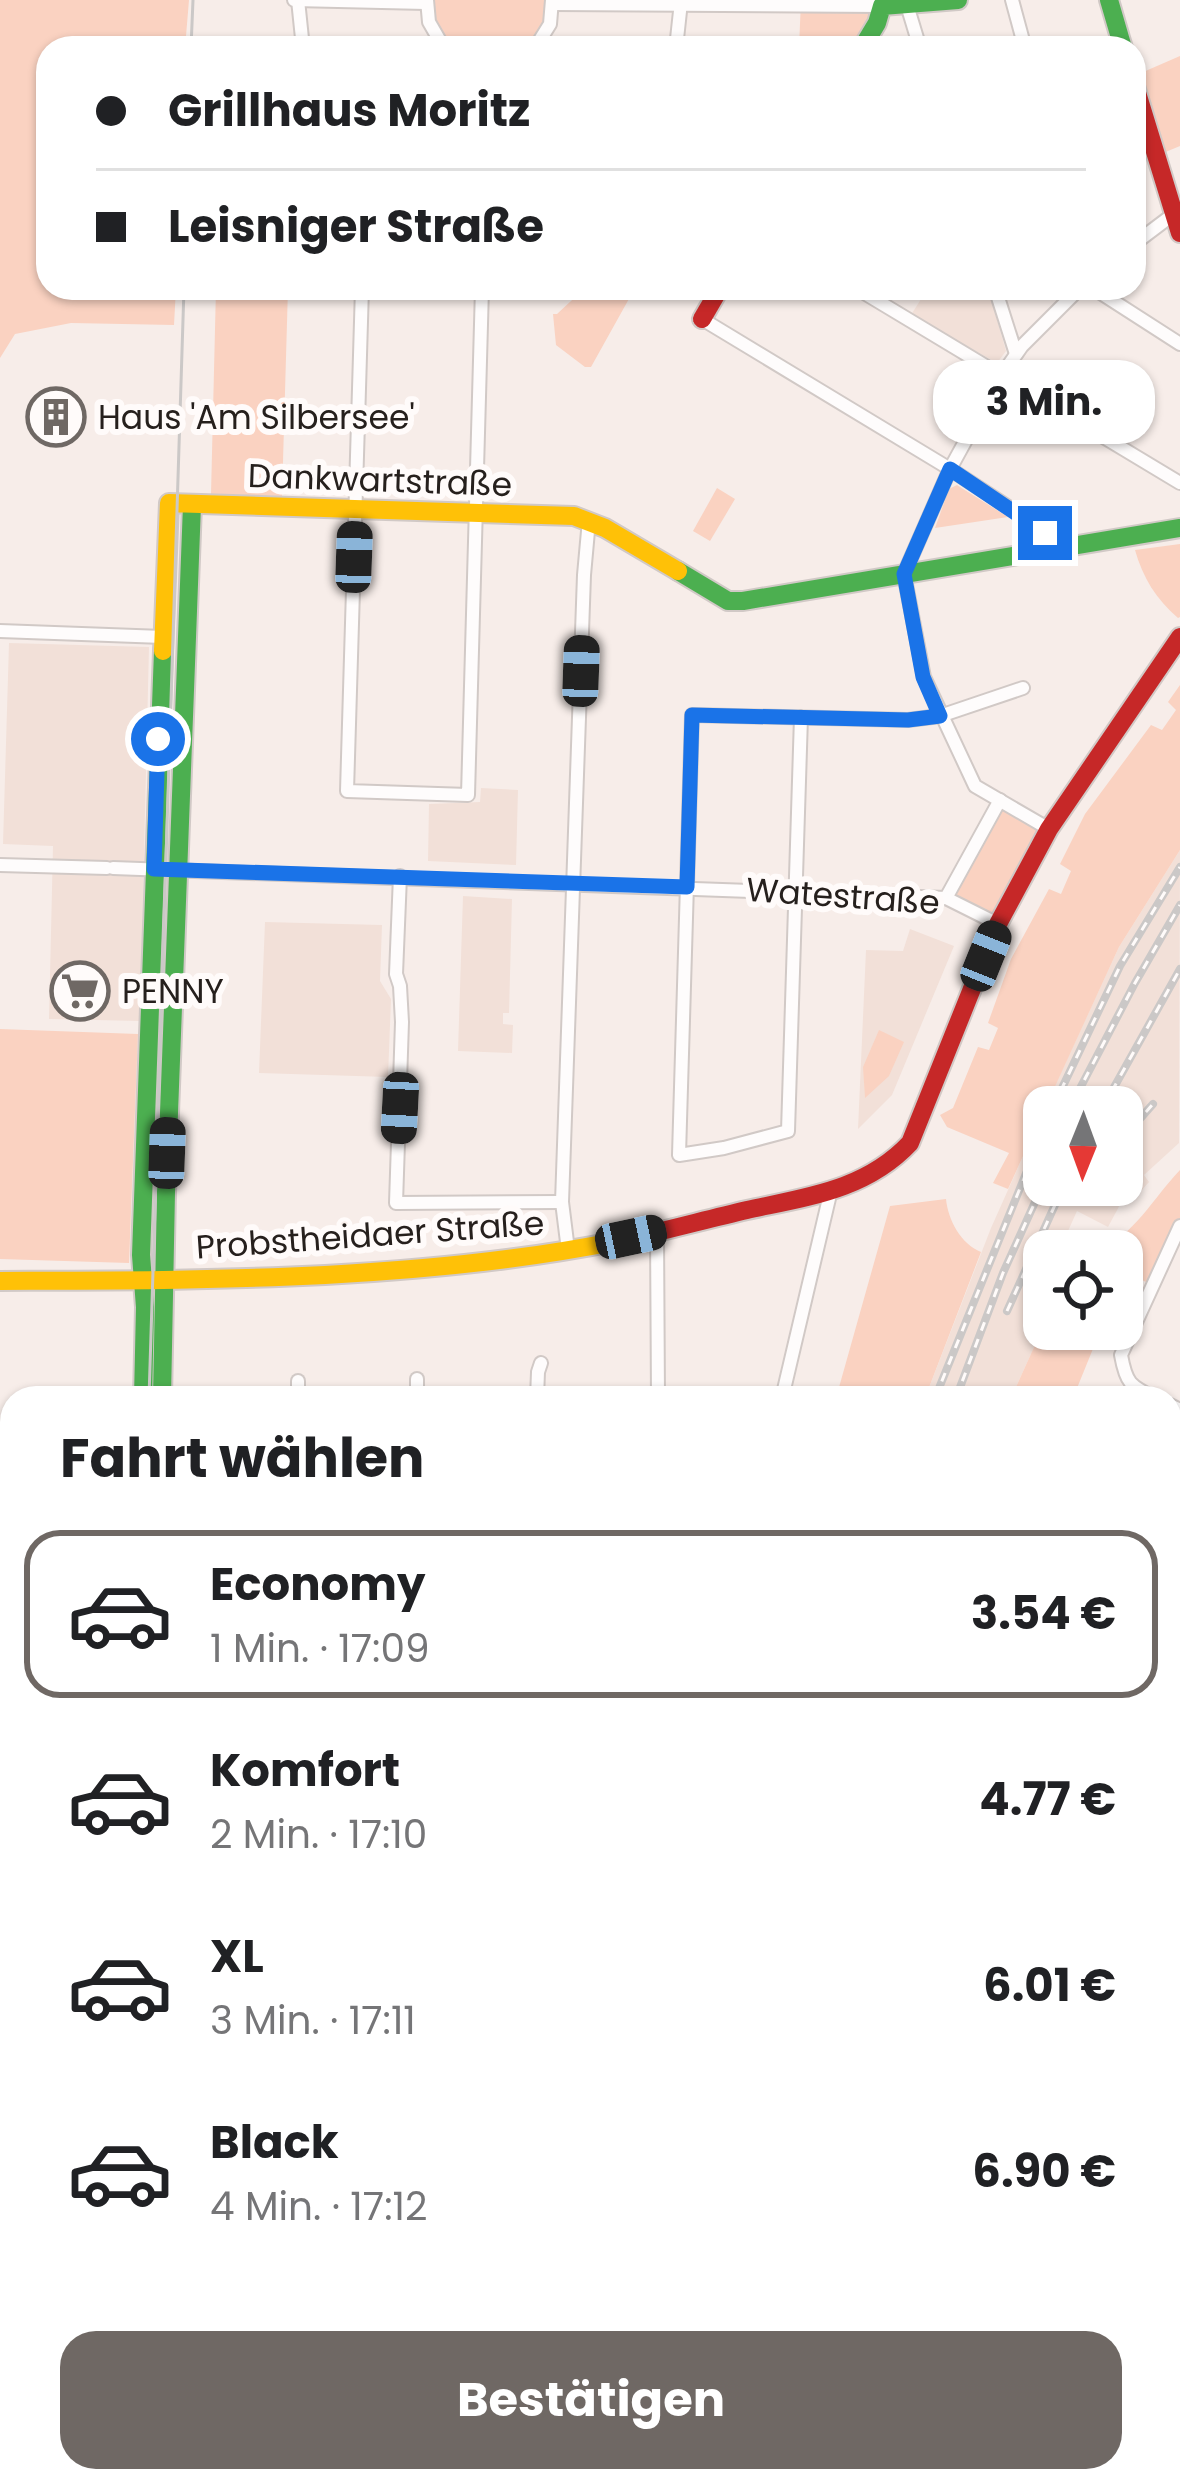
<!DOCTYPE html>
<html lang="de">
<head>
<meta charset="utf-8">
<style>
  :root { --surface:#fff; --page:#f6f6f6; --text:#202124; --muted:#757577; --line:#e0e0e0; --accent:#6f6864 }
  body { margin:0; font-family:Poppins,sans-serif; background:var(--page); color:var(--text); height:100vh; display:flex; flex-direction:column; font-size:45px; white-space:nowrap }
  * { box-sizing:border-box; margin:0 }
  p { font-size:39px; color:var(--muted) }
  .icon { flex:none; width:66px; height:66px; fill:none; stroke:currentColor; stroke-width:2; stroke-linecap:round; stroke-linejoin:round }
  .map { position:relative; flex:1; overflow:hidden }
  .drawer { position:absolute; left:0px; top:1386px; width:1182px; height:1107px; display:flex; flex-direction:column; background:var(--surface); border-radius:36px 36px 0 0; box-shadow:0 3px 9px #0004 }
  .drawer>* { flex:none }
  .banner { position:absolute; left:36px; top:36px; width:1110px; height:264px; border-radius:36px; box-shadow:0 3px 9px #0004; display:grid; align-content:center; height:264px; padding:0 60px; background:var(--surface) }
  .needle { width:78px; rotate:181deg }
  .buttons { position:absolute; left:1023px; top:1086px; display:grid; gap:24px }
  .buttons a { display:grid; place-items:center; width:120px; height:120px; border-radius:24px; background:var(--surface); box-shadow:0 3px 9px #0004; font-size:60px }
  .end { position:absolute; width:54px; height:54px; margin:-27px; border:15px solid #1a73e8; background:#fff; box-shadow:0 0 0 6px #fff }
  .from { border-radius:50% }
  .bubble { position:absolute; height:84px; border-radius:36px; background:var(--surface); box-shadow:0 3px 9px #0004; font-size:39px; font-weight:700; line-height:84px; text-align:center }
  .car { position:absolute; width:36px; height:72px; margin:-36px -18px; border-radius:15px; box-shadow:0 0 9px 3px #0007; background:linear-gradient(#222 24%,#8ab4d8 0 40%,#222 0 76%,#8ab4d8 0 86%,#222 0) }
  .banner b { display:flex; align-items:center; gap:42px; height:114px; font-size:45px }
  .banner b+b { border-top:3px solid var(--line) }
  .banner i { width:30px; height:30px; background:var(--text) }
  ul { padding:0; list-style:none }
  li { display:flex; align-items:center; gap:36px; height:168px; margin:0 24px 18px; padding:0 36px; border:6px solid transparent; border-radius:36px }
  li div { flex:1 }
  li b { display:block; font-size:45px }
  li em { font-style:normal; font-weight:700 }
  li.on { border-color:var(--accent) }
  li>.icon { width:108px; height:108px; stroke-width:1.5 }
  h2 { padding:0 60px; font-size:54px; line-height:144px }
  .button { display:flex; gap:24px; margin-top:auto; padding:24px 60px }
  .button a { flex:1; height:138px; border-radius:36px; background:var(--accent); color:#fff; font-size:48px; font-weight:700; line-height:138px; text-align:center }
  .map>svg:first-child { display:block }
</style>
</head>
<body>
<div class="map">
<svg width="1180" height="2491" viewBox="0 0 1180 2491">
  <rect width="100%" height="100%" fill="#f7ede9"/>
  <!-- built -->
  <g fill="#f2e0d8">
    <polygon points="928,288 988,288 1006,351 997,363 911,315"/>
    <polygon points="9,643 149,647 140,1021 49,1019 53,846 3,844"/>
    <polygon points="481,788 518,790 516,865 428,861 429,804 480,802"/>
    <polygon points="1180,850 1179,1143 1144,1175 1149,1182 1131,1202 1123,1199 1108,1227 1077,1211 1059,1251 1044,1251 1044,1325 1011,1398 925,1398 991,1228 1044,1109 1044,1185 1122,1185 1122,1107 1045,1107 1119,947"/>
    <polygon points="463,896 512,899 509,1013 503,1013 503,1024 513,1025 512,1053 458,1051"/>
    <polygon points="265,922 382,925 380,981 391,999 388,1077 259,1073"/>
    <polygon points="910,929 954,946 892,1095 858,1129 866,950 903,951"/>
    <polygon points="1170,2326 1180,2328 1180,2491 812,2491 811,2481 1170,2481"/>
    <polygon points="177,2481 579,2481 571,2491 178,2491"/>
  </g>
  <!-- green -->
  <g fill="#fad2c1">
    <polygon points="0,0 189,0 185,48 48,48 48,288 176,288 174,325 71,323 15,334 0,358"/>
    <polygon points="431,0 549,0 548,16 529,48 450,48 434,23"/>
    <polygon points="801,0 879,0 862,48 799,48"/>
    <polygon points="1180,56 1180,146 1156,156 1134,76"/>
    <polygon points="216,288 288,288 282,496 211,494"/>
    <polygon points="585,288 635,288 591,367 585,367 556,345 553,314 557,314"/>
    <polygon points="957,485 960,487 1008,517 935,528 949,489"/>
    <polygon points="717,488 735,499 710,541 693,531"/>
    <path d="M1180 544V617L1178 618C1156 599 1143 578 1135 550Z"/>
    <polygon points="1180,685 1180,850 1119,947 1008,1189 993,1183 1009,1153 947,1127 940,1115 953,1108 978,1047 989,1050 998,1028 988,1023 1011,959 1049,889 1061,894 1071,871 1060,864 1085,814 1151,725 1162,730 1176,710 1168,702"/>
    <polygon points="1000,800 1049,829 998,924 946,898"/>
    <polygon points="0,1029 138,1034 129,1263 0,1259"/>
    <polygon points="879,1030 904,1042 889,1076 865,1098 863,1067"/>
    <path d="M1180 1170V1226L1154 1286 1122 1270V1251H1097C1133 1237 1154 1197 1180 1170Z"/>
    <path d="M946 1199C948 1220 961 1244 981 1252L925 1398H836L890 1206Z"/>
    <polygon points="1044,1325 1044,1329 1101,1329 1073,1398 1011,1398"/>
    <polygon points="1170,1418 1180,1423 1180,1665 1176,1667 1179,1713 1170,1713"/>
    <polygon points="12,1619 12,1736 0,1737 0,1620"/>
    <polygon points="1180,1716 1180,2096 1170,2100 1170,1717"/>
    <polygon points="1180,2227 1180,2292 1170,2290 1170,2237"/>
    <polygon points="1177,2383 1180,2385 1180,2491 991,2491 989,2481 1170,2481 1170,2385"/>
    <polygon points="579,2481 650,2481 645,2491 571,2491"/>
    <polygon points="797,2481 862,2481 860,2491 797,2491"/>
  </g>
  <g fill="none" stroke-linecap="round" stroke-linejoin="round">
    <defs>
      <g id="street">
        <polyline points="294,0 426,3"/>
        <polyline points="298,0 303,48"/>
        <polyline points="427,0 429,22 444,48"/>
        <polyline points="1012,0 1025,48"/>
        <polyline points="553,4 882,6 879,1"/>
        <polyline points="907,5 920,48"/>
        <polyline points="535,48 550,24 552,0"/>
        <polyline points="676,48 681,2"/>
        <polyline points="1134,244 1179,210"/>
        <polyline points="362,288 347,791 468,795 482,288"/>
        <polyline points="856,288 1180,483"/>
        <polyline points="995,288 1016,354"/>
        <polyline points="1093,288 1180,344"/>
        <polyline points="702,319 950,469 1042,529 1049,549"/>
        <polyline points="0,631 163,637"/>
        <polyline points="801,717 788,1131 724,1148 679,1155 692,715 908,720 940,716 1023,688"/>
        <polyline points="1049,829 975,786 924,677 904,574 950,469 1001,376 1022,346 1080,288"/>
        <polyline points="0,865 107,868"/>
        <polyline points="113,868 946,898 998,924"/>
        <polyline points="400,876 396,974 400,986 402,1022 396,1203 562,1202"/>
        <polyline points="946,898 1000,800"/>
        <polyline points="657,1231 658,1398"/>
        <polyline points="568,1250 562,1202 584,575 589,520"/>
        <polyline points="298,1398 298,1381"/>
        <polyline points="417,1398 417,1379"/>
        <polyline points="537,1398 538,1372 541,1363"/>
        <polyline points="782,1398 831,1190"/>
        <path d="M1155 1398C1130 1386 1126 1383 1121 1355L1180 1226"/>
        <polyline points="1170,1405 1180,1410"/>
        <polyline points="0,1542 6,1615"/>
        <polyline points="0,1753 12,1752"/>
        <polyline points="0,2176 12,2180"/>
        <polyline points="1170,2231 1180,2222"/>
        <polyline points="0,2305 12,2306"/>
        <polyline points="0,2386 12,2384"/>
        <polyline points="650,2491 654,2481"/>
      </g>
      <g id="fast">
        <polyline points="1109,0 1123,48"/>
        <polyline points="862,48 877,23 882,6 958,0"/>
        <polyline points="678,571 728,601 743,601 1180,528"/>
        <polyline points="143,1398 145,1307 141,1255 163,651"/>
        <polyline points="162,1398 166,1192 192,505"/>
        <polyline points="166,2481 167,2491"/>
      </g>
      <g id="slow">
        <polyline points="163,651 169,503 574,516 605,528 678,571"/>
        <path d="M0 1281C202 1280 419 1281 618 1241"/>
        <polyline points="1170,2308 1180,2310"/>
        <polyline points="139,2481 141,2491"/>
        <polyline points="48,2491 70,2481"/>
      </g>
      <g id="jam">
        <polyline points="1134,83 1180,233"/>
        <polyline points="702,319 720,288"/>
        <path d="M618 1241C661 1232 704 1220 747 1210 807 1197 866 1190 910 1143L998 924 1049 829 1180 637"/>
      </g>
    </defs>
    <!-- street casing -->
    <use href="#street" stroke="#d1c9c6" stroke-width="16"/>
    <!-- fast casing -->
    <use href="#fast" stroke="#d1c9c6" stroke-width="22"/>
    <!-- slow casing -->
    <use href="#slow" stroke="#d1c9c6" stroke-width="22"/>
    <!-- jam casing -->
    <use href="#jam" stroke="#d1c9c6" stroke-width="22"/>
    <!-- street -->
    <use href="#street" stroke="#fefcfc" stroke-width="12"/>
    <!-- fast -->
    <use href="#fast" stroke="#4caf50" stroke-width="18"/>
    <!-- slow -->
    <use href="#slow" stroke="#ffc107" stroke-width="18"/>
    <!-- jam -->
    <use href="#jam" stroke="#c62828" stroke-width="18"/>
    <!-- tram -->
    <g stroke="#cbc8c7" stroke-width="3">
      <polyline points="191,48 193,0"/>
      <polyline points="149,1398 184,288"/>
      <polyline points="1170,2311 1180,2314"/>
      <polyline points="149,2481 151,2491"/>
    </g>
    <defs>
      <g id="rail">
        <polyline points="1076,1096 1135,983 1180,905"/>
        <polyline points="1053,1107 1120,966 1180,867"/>
        <polyline points="1103,1107 1180,969"/>
        <polyline points="1122,1139 1153,1104"/>
        <polyline points="1007,1311 1064,1185"/>
        <polyline points="935,1398 1044,1129"/>
        <polyline points="956,1398 1003,1273 1044,1182"/>
        <polyline points="784,2481 784,2491"/>
        <polyline points="545,2491 554,2481"/>
      </g>
    </defs>
    <!-- rail casing -->
    <use href="#rail" stroke="#cbc8c7" stroke-width="8"/>
    <!-- rail -->
    <use href="#rail" stroke="#fffbfa" stroke-width="3" stroke-dasharray="9" stroke-linecap="butt"/>
  </g>
  <g fill="none" stroke-linecap="round" stroke-linejoin="round">
    <!-- route -->
    <polyline stroke="#1a73e8" stroke-width="15" points="158,739 154,869 687,887 692,715 908,720 940,716 923,677 904,574 950,469 1045,533"/>
  </g>
  <!-- icons -->
  <defs>
    <symbol id="building-ring" viewBox="-11 -11 22 22"><circle r="9.5" fill="#fffbfa" stroke="#6f6864" stroke-width="1.5"/><path d="M-4-6H4V6H1V3H-1V6H-4ZM-2.5-4.3h1.7v1.8h-1.7ZM.8-4.3h1.7v1.8H.8ZM-2.5-1h1.7V.8h-1.7ZM.8-1h1.7V.8H.8Z" fill="#6f6864"/></symbol>
    <symbol id="supermarket-ring" viewBox="-11 -11 22 22"><circle r="9.5" fill="#fffbfa" stroke="#6f6864" stroke-width="1.5"/><path d="M-6-5.5h2.5l.6 2H6L4.5 2H-2.5L-4.4-4H-6ZM-1.5 3.2a1.3 1.3 0 1 0 .1 0ZM3 3.2a1.3 1.3 0 1 0 .1 0Z" fill="#6f6864"/></symbol>
  </defs>
  <g fill-rule="evenodd">
    <use href="#building-ring" x="23" y="384" width="66" height="66"/>
    <use href="#supermarket-ring" x="47" y="958" width="66" height="66"/>
  </g>
  <g text-anchor="middle" dominant-baseline="central" stroke-width="12" stroke-linejoin="round" paint-order="stroke">
    <!-- poi labels -->
    <g font-size="33" fill="#26201d" stroke="#fffbfa" text-anchor="start">
      <text x="98" y="417">Haus 'Am Silbersee'</text>
      <text x="122" y="991">PENNY</text>
    </g>
    <!-- street labels -->
    <g font-size="33" fill="#26201d" stroke="#fffbfa">
      <text transform="translate(380 480) rotate(2)">Dankwartstraße</text>
      <text transform="translate(843 896) rotate(4)">Watestraße</text>
      <text transform="translate(370 1235) rotate(-4)">Probstheidaer Straße</text>
    </g>
  </g>
</svg>
<div class="buttons">
<a><svg class="needle" viewBox="-14 -14 28 28"><path d="M0-13l5 13h-10z" fill="#e53935"/><path d="M0 13l5-13h-10z" fill="#757577"/></svg></a>
<a><svg class="icon" aria-label="locate" viewBox="0 0 24 24"><circle cx="12" cy="12" r="6"/><path d="M12 2v4M12 18v4M2 12h4M18 12h4"/></svg></a>
</div>
<i class="end from" style="left:158px;top:739px"></i>
<i class="end" style="left:1045px;top:533px"></i>
<div class="bubble" style="left:933px;top:360px;width:222px">3 Min.</div>
<i class="car" style="left:354px;top:557px;rotate:2deg"></i>
<i class="car" style="left:581px;top:671px;rotate:2deg"></i>
<i class="car" style="left:986px;top:956px;rotate:22deg"></i>
<i class="car" style="left:400px;top:1108px;rotate:183deg"></i>
<i class="car" style="left:167px;top:1153px;rotate:2deg"></i>
<i class="car" style="left:631px;top:1237px;rotate:78deg"></i>
<div class="banner">
<b><i class="from"></i>Grillhaus Moritz</b>
<b><i></i>Leisniger Straße</b>
</div>
<section class="drawer">
<h2>Fahrt wählen</h2>
<ul>
<li class="on"><svg class="icon" aria-label="car" viewBox="0 0 24 24"><path d="M5 17H2v-5l4-1 3-4h7l3 4 3 1v5h-3M9 17h6M6 11h13"/><circle cx="7" cy="17" r="2"/><circle cx="17" cy="17" r="2"/></svg><div><b>Economy</b><p>1 Min. · 17:09</p></div><em>3.54 €</em></li>
<li><svg class="icon" aria-label="car" viewBox="0 0 24 24"><path d="M5 17H2v-5l4-1 3-4h7l3 4 3 1v5h-3M9 17h6M6 11h13"/><circle cx="7" cy="17" r="2"/><circle cx="17" cy="17" r="2"/></svg><div><b>Komfort</b><p>2 Min. · 17:10</p></div><em>4.77 €</em></li>
<li><svg class="icon" aria-label="car" viewBox="0 0 24 24"><path d="M5 17H2v-5l4-1 3-4h7l3 4 3 1v5h-3M9 17h6M6 11h13"/><circle cx="7" cy="17" r="2"/><circle cx="17" cy="17" r="2"/></svg><div><b>XL</b><p>3 Min. · 17:11</p></div><em>6.01 €</em></li>
<li><svg class="icon" aria-label="car" viewBox="0 0 24 24"><path d="M5 17H2v-5l4-1 3-4h7l3 4 3 1v5h-3M9 17h6M6 11h13"/><circle cx="7" cy="17" r="2"/><circle cx="17" cy="17" r="2"/></svg><div><b>Black</b><p>4 Min. · 17:12</p></div><em>6.90 €</em></li>
</ul>
<div class="button"><a>Bestätigen</a></div>
</section>
</div>
</body>
</html>
